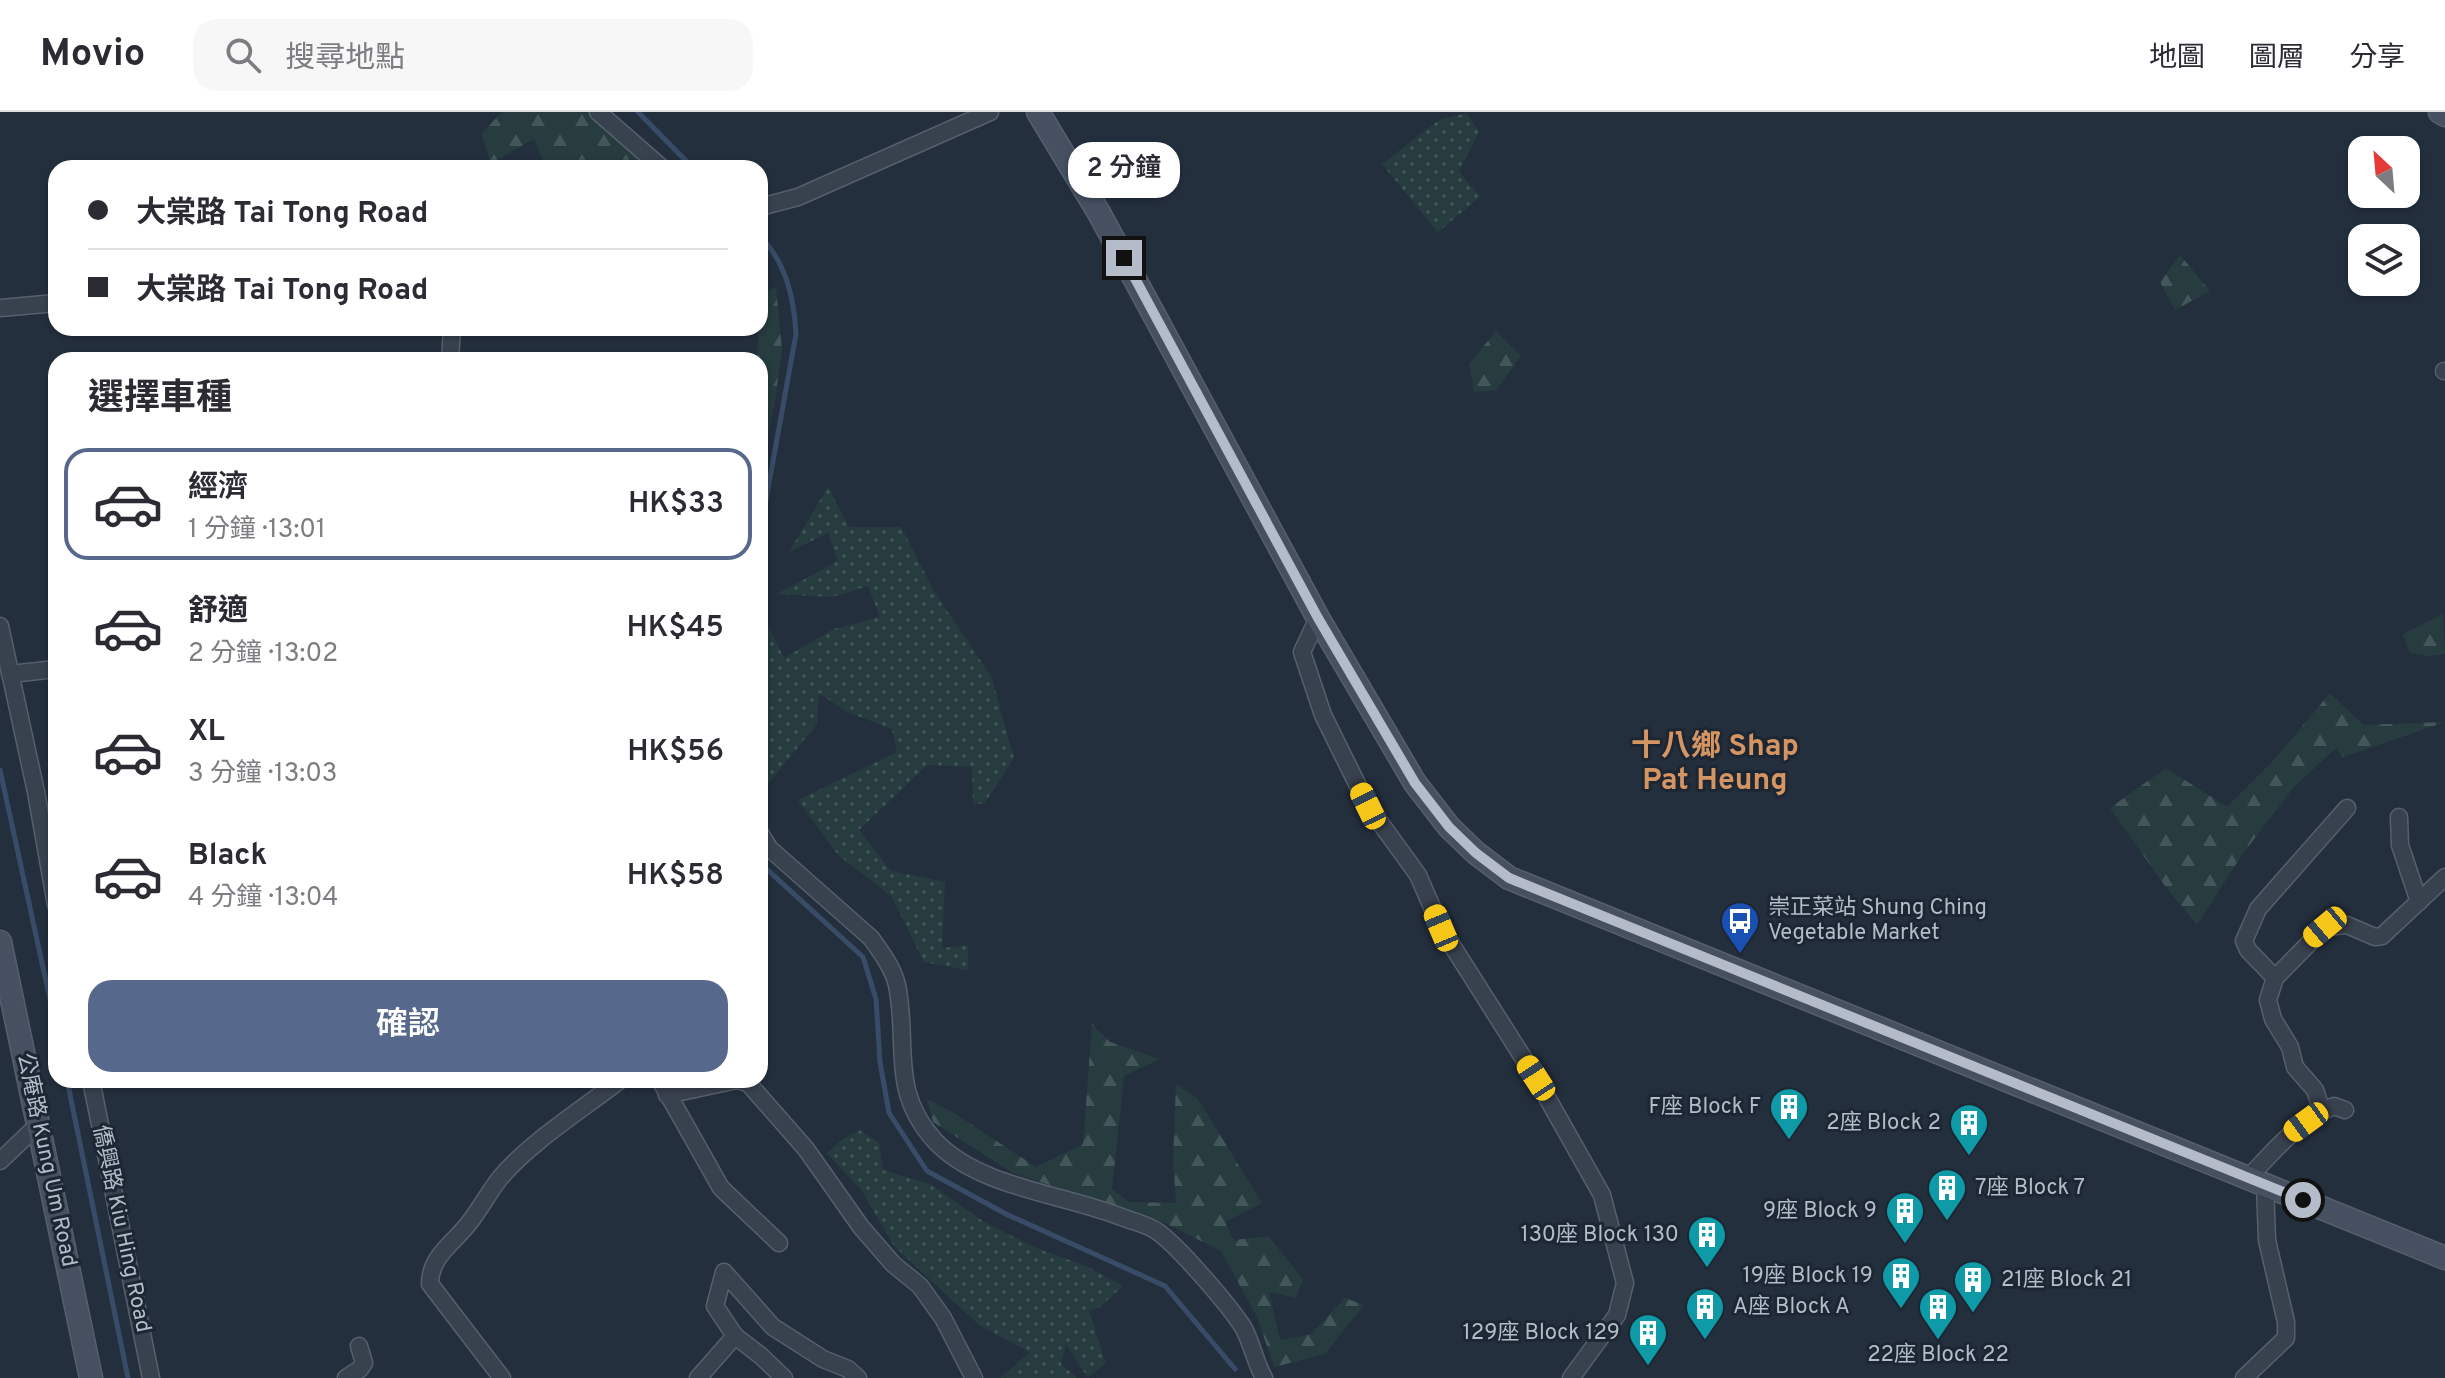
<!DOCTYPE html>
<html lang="zh-TW">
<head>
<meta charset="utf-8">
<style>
  :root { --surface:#fff; --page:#f7f7f7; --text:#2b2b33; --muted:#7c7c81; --line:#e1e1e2; --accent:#56698c }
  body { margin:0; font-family:Overpass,"Noto Sans TC",sans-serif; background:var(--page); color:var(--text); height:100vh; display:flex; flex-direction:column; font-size:30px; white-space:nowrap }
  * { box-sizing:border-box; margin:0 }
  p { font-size:26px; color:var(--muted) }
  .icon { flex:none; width:44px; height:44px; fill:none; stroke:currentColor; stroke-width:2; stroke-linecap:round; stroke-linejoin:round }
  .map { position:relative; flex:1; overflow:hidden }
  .sheet { position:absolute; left:48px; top:240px; width:720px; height:736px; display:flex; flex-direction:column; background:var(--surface); border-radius:24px; box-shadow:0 2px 6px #0004 }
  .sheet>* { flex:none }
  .top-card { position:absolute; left:48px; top:48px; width:720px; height:176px; border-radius:24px; box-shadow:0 2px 6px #0004; display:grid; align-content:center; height:176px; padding:0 40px; background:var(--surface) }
  .needle { width:52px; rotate:334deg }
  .tools { position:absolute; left:2348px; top:24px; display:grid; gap:16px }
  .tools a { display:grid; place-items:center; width:72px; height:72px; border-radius:16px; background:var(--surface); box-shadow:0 2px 6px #0004; font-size:40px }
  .end { position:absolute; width:36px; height:36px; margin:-18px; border:10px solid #b4bcc9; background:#111; box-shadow:0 0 0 4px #111 }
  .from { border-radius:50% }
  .bubble { position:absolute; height:56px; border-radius:24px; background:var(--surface); box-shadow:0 2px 6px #0004; font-size:26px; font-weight:600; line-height:56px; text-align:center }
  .car { position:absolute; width:24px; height:48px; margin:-24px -12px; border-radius:10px; box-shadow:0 0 6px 2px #0007; background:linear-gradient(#f5c518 24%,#345 0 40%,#f5c518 0 76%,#345 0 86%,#f5c518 0) }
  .top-card b { display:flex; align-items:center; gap:28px; height:76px; font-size:30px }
  .top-card b+b { border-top:2px solid var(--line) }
  .top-card i { width:20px; height:20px; background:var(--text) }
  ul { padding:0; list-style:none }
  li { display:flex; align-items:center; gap:24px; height:112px; margin:0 16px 12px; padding:0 24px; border:4px solid transparent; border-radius:24px }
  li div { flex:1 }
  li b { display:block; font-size:30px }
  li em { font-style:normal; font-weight:600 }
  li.active { border-color:var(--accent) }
  li>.icon { width:72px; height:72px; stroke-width:1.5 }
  h2 { padding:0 40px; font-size:36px; line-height:96px }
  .primary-button { display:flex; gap:16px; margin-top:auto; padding:16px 40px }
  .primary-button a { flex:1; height:92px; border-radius:24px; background:var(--accent); color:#fff; font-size:32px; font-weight:600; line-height:92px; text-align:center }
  header { display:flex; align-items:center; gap:48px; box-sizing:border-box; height:112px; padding:0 40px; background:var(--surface); border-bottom:2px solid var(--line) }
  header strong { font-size:38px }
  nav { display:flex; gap:44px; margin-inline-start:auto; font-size:28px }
  .search { width:560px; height:72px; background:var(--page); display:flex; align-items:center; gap:20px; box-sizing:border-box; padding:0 28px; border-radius:24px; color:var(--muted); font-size:30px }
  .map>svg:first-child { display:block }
</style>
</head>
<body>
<header>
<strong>Movio</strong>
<div class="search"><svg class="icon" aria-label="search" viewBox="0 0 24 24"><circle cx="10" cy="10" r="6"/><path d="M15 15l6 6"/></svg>搜尋地點</div>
<nav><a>地圖</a><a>圖層</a><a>分享</a></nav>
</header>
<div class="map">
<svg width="2445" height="1266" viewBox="0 0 2445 1266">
  <defs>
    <pattern id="grass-dots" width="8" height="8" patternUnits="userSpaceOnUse" patternTransform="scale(2)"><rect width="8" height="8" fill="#263c3f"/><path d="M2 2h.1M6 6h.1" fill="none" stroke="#435659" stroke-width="1.8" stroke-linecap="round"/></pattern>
    <pattern id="forest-firs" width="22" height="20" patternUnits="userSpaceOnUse" patternTransform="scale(2)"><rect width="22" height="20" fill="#263c3f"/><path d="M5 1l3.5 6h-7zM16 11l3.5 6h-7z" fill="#435659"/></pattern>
  </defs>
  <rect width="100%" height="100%" fill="#242f3e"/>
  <!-- grass -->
  <g fill="url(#grass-dots)">
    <polygon points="1467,1 1479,20 1459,59 1480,85 1438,120 1382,52 1439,8"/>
    <polygon points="828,375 849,415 901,415 935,481 991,564 1014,646 984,692 973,691 972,655 927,653 859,718 891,759 945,770 942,836 968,833 968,858 924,850 892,785 838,743 798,688 897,640 892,617 845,599 819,581 817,612 767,673 760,660 760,520 764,506 784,546 834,517 880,505 868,474 832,485 777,482 838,449 828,421 789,440"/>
    <polygon points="860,1018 879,1031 883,1058 930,1072 984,1110 1036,1136 1086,1154 1123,1174 1100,1195 1089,1199 1106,1251 1088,1266 1066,1232 1061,1252 1077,1266 1000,1266 1030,1240 979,1213 894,1134 862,1079 827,1041 843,1027"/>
  </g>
  <!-- forest -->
  <g fill="url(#forest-firs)">
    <polygon points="502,0 598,0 654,56 546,56 534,27 491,51 481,22"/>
    <polygon points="2180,143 2210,179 2175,198 2160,170"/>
    <polygon points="776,175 782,238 774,295 760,359 760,248 757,248 760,184"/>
    <polygon points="1496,219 1521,244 1496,278 1474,280 1469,252"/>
    <polygon points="2443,502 2445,542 2427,544 2410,541 2403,522"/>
    <polygon points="2330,581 2363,613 2445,610 2343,645 2336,636 2294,675 2242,743 2197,813 2162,770 2110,696 2166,656 2227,695 2274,648"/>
    <polygon points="1092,912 1110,930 1160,947 1124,964 1112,1077 1129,1090 1176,1091 1173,1049 1176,972 1198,987 1262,1091 1225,1110 1234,1128 1268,1124 1303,1167 1296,1186 1269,1180 1280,1228 1311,1222 1345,1186 1364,1193 1325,1242 1274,1255 1257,1205 1221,1139 1167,1112 1013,1061 933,1010 927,987 954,1001 1036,1055 1083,1032"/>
  </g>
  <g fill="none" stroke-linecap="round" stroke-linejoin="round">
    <!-- stream -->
    <g stroke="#394c67" stroke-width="5">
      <polyline points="638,0 693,56"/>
      <path d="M760 124C786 151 794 185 796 222L760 421"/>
      <polyline points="0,658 56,915"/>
      <polyline points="760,751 863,845 876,887 880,950 889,1001 927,1059 1006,1102 1165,1174 1235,1257"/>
      <polyline points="67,968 128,1266"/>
    </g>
    <defs>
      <g id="street">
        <polyline points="598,0 662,56"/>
        <polyline points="760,95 798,85 990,0"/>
        <polyline points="0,196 56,191"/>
        <polyline points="450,248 452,216"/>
        <polyline points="2444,259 2445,259"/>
        <polyline points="1318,506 1302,540 1323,603 1368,694 1418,763 1441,816 1536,966 1602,1083 1625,1171 1617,1203 1571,1266"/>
        <polyline points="0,514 36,680 56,793"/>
        <polyline points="10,562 56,557"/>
        <polyline points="2399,705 2400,733 2419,790"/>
        <path d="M760 721 769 736 871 826C881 840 893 856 897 873 909 932 889 979 935 1029 979 1076 1065 1082 1124 1106 1135 1110 1149 1113 1158 1120 1179 1135 1228 1192 1243 1215 1252 1231 1255 1250 1264 1266"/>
        <polyline points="2275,866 2248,838 2244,829 2258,797 2347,696"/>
        <polyline points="91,968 151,1266"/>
        <polyline points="660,968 721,1076 779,1131"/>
        <polyline points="667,983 737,968 748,971 806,1037 861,1115 893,1152 920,1174 943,1206 974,1266"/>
        <polyline points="2322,999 2315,978 2295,955 2290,935 2273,907 2268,888 2275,866 2325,815 2347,813 2375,825 2382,824 2445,765"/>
        <polyline points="0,1049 39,1012"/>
        <path d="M2248 1066C2274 1039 2299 1008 2334 994L2345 998"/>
        <polyline points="346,1266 360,1257 364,1251 359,1234"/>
        <path d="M502 1266 430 1172C430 1144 453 1132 469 1111 480 1097 489 1080 500 1066 530 1030 583 997 620 968"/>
        <polyline points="698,1266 735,1224"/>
        <polyline points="784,1266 761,1244 735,1224 715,1194 724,1160 773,1215 823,1247 848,1257 858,1266"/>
        <polyline points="2244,1266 2286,1226 2286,1210 2267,1128 2265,1073"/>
      </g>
      <g id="secondary">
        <polyline points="1038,0 1099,101 1318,506 1415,671 1449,715 1476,741 1509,766 2445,1146"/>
        <polyline points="2440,0 2445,3"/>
        <polyline points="0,830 91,1266"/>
      </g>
    </defs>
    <!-- street casing -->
    <use href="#street" stroke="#565f6c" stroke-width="19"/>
    <!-- secondary casing -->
    <use href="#secondary" stroke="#565f6c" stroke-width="25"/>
    <!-- street -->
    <use href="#street" stroke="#38414e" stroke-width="16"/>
    <!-- secondary -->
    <use href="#secondary" stroke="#465061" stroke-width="22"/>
  </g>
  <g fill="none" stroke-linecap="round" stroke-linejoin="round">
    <!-- route -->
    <polyline stroke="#b4bcc9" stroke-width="10" points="1124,146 1318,506 1415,671 1449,715 1476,741 1509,766 2303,1088"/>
  </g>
  <!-- icons -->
  <defs>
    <symbol id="bus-pin" viewBox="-11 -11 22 30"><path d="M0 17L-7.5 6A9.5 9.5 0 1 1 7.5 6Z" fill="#1a4fb4" stroke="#1d2633"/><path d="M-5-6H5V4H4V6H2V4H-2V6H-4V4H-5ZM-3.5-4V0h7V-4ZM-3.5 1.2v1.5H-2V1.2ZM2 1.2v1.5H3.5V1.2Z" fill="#fff"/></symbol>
    <symbol id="building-pin" viewBox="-11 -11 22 30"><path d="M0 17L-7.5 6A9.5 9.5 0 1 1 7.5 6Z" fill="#0f9aa8" stroke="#1d2633"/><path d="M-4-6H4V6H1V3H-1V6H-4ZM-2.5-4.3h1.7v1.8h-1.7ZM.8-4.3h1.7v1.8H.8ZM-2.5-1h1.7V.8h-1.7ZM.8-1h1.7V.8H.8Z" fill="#fff"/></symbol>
  </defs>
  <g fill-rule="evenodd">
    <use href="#bus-pin" x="1718" y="787" width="44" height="60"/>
    <use href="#building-pin" x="1767" y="973" width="44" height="60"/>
    <use href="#building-pin" x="1947" y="989" width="44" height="60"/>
    <use href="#building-pin" x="1925" y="1054" width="44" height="60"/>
    <use href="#building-pin" x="1883" y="1077" width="44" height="60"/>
    <use href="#building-pin" x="1685" y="1101" width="44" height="60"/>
    <use href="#building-pin" x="1879" y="1142" width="44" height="60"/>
    <use href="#building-pin" x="1951" y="1146" width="44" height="60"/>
    <use href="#building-pin" x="1683" y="1173" width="44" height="60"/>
    <use href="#building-pin" x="1916" y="1173" width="44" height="60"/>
    <use href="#building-pin" x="1626" y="1199" width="44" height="60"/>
  </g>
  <g text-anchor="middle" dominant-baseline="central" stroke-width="6" stroke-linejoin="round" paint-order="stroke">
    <!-- poi labels -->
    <g font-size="22" fill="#b4bcc9" stroke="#1d2633" text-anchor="end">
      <text x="1768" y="796" text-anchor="start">崇正菜站 Shung Ching<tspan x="1768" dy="25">Vegetable Market</tspan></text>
      <text x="1761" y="995">F座 Block F</text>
      <text x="1941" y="1011">2座 Block 2</text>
      <text x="1975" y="1076" text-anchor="start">7座 Block 7</text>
      <text x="1877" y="1099">9座 Block 9</text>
      <text x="1679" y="1123">130座 Block 130</text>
      <text x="1873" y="1164">19座 Block 19</text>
      <text x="2001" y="1168" text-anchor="start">21座 Block 21</text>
      <text x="1733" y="1195" text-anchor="start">A座 Block A</text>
      <text x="1620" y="1221">129座 Block 129</text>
      <text x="1938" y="1243" text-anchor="middle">22座 Block 22</text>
    </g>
    <!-- street labels -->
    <g font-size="22" fill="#b4bcc9" stroke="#1d2633">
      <text transform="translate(46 1048) rotate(78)">公庵路 Kung Um Road</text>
      <text transform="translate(121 1117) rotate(78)">僑興路 Kiu Hing Road</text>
    </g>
    <!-- district labels -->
    <g font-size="30" font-weight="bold" fill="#d59563" stroke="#1d2633">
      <text x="1715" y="635">十八鄉 Shap<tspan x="1715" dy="34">Pat Heung</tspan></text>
    </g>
  </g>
</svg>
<div class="tools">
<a><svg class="needle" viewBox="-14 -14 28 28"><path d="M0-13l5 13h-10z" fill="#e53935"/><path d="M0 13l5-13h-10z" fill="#7c7c81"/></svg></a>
<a><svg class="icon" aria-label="layers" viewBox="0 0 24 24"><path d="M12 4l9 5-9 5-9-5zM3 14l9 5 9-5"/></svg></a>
</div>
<i class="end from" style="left:2303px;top:1088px"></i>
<i class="end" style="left:1124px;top:146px"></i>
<div class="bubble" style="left:1068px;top:30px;width:112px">2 分鐘</div>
<i class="car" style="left:1368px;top:694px;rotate:334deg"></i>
<i class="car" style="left:2325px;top:815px;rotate:230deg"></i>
<i class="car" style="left:1441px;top:816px;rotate:337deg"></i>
<i class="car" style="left:1536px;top:966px;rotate:327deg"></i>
<i class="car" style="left:2306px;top:1010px;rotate:234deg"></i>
<div class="top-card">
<b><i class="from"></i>大棠路 Tai Tong Road</b>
<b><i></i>大棠路 Tai Tong Road</b>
</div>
<section class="sheet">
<h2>選擇車種</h2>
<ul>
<li class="active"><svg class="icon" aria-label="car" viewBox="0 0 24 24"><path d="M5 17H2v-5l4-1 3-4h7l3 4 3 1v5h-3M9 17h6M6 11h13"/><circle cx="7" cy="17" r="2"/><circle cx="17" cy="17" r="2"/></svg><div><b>經濟</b><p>1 分鐘 · 13:01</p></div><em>HK$33</em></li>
<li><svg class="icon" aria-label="car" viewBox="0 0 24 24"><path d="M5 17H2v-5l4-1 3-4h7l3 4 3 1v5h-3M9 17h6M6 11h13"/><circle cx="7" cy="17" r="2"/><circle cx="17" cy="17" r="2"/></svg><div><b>舒適</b><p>2 分鐘 · 13:02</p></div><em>HK$45</em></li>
<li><svg class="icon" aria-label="car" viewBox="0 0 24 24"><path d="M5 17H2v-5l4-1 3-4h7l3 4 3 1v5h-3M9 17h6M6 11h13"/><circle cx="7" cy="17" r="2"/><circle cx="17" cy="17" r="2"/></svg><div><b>XL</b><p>3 分鐘 · 13:03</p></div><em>HK$56</em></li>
<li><svg class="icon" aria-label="car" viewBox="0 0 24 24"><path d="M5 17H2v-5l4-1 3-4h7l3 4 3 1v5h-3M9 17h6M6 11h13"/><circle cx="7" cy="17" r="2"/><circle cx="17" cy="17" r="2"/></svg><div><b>Black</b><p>4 分鐘 · 13:04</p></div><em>HK$58</em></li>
</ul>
<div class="primary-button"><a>確認</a></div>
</section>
</div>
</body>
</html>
